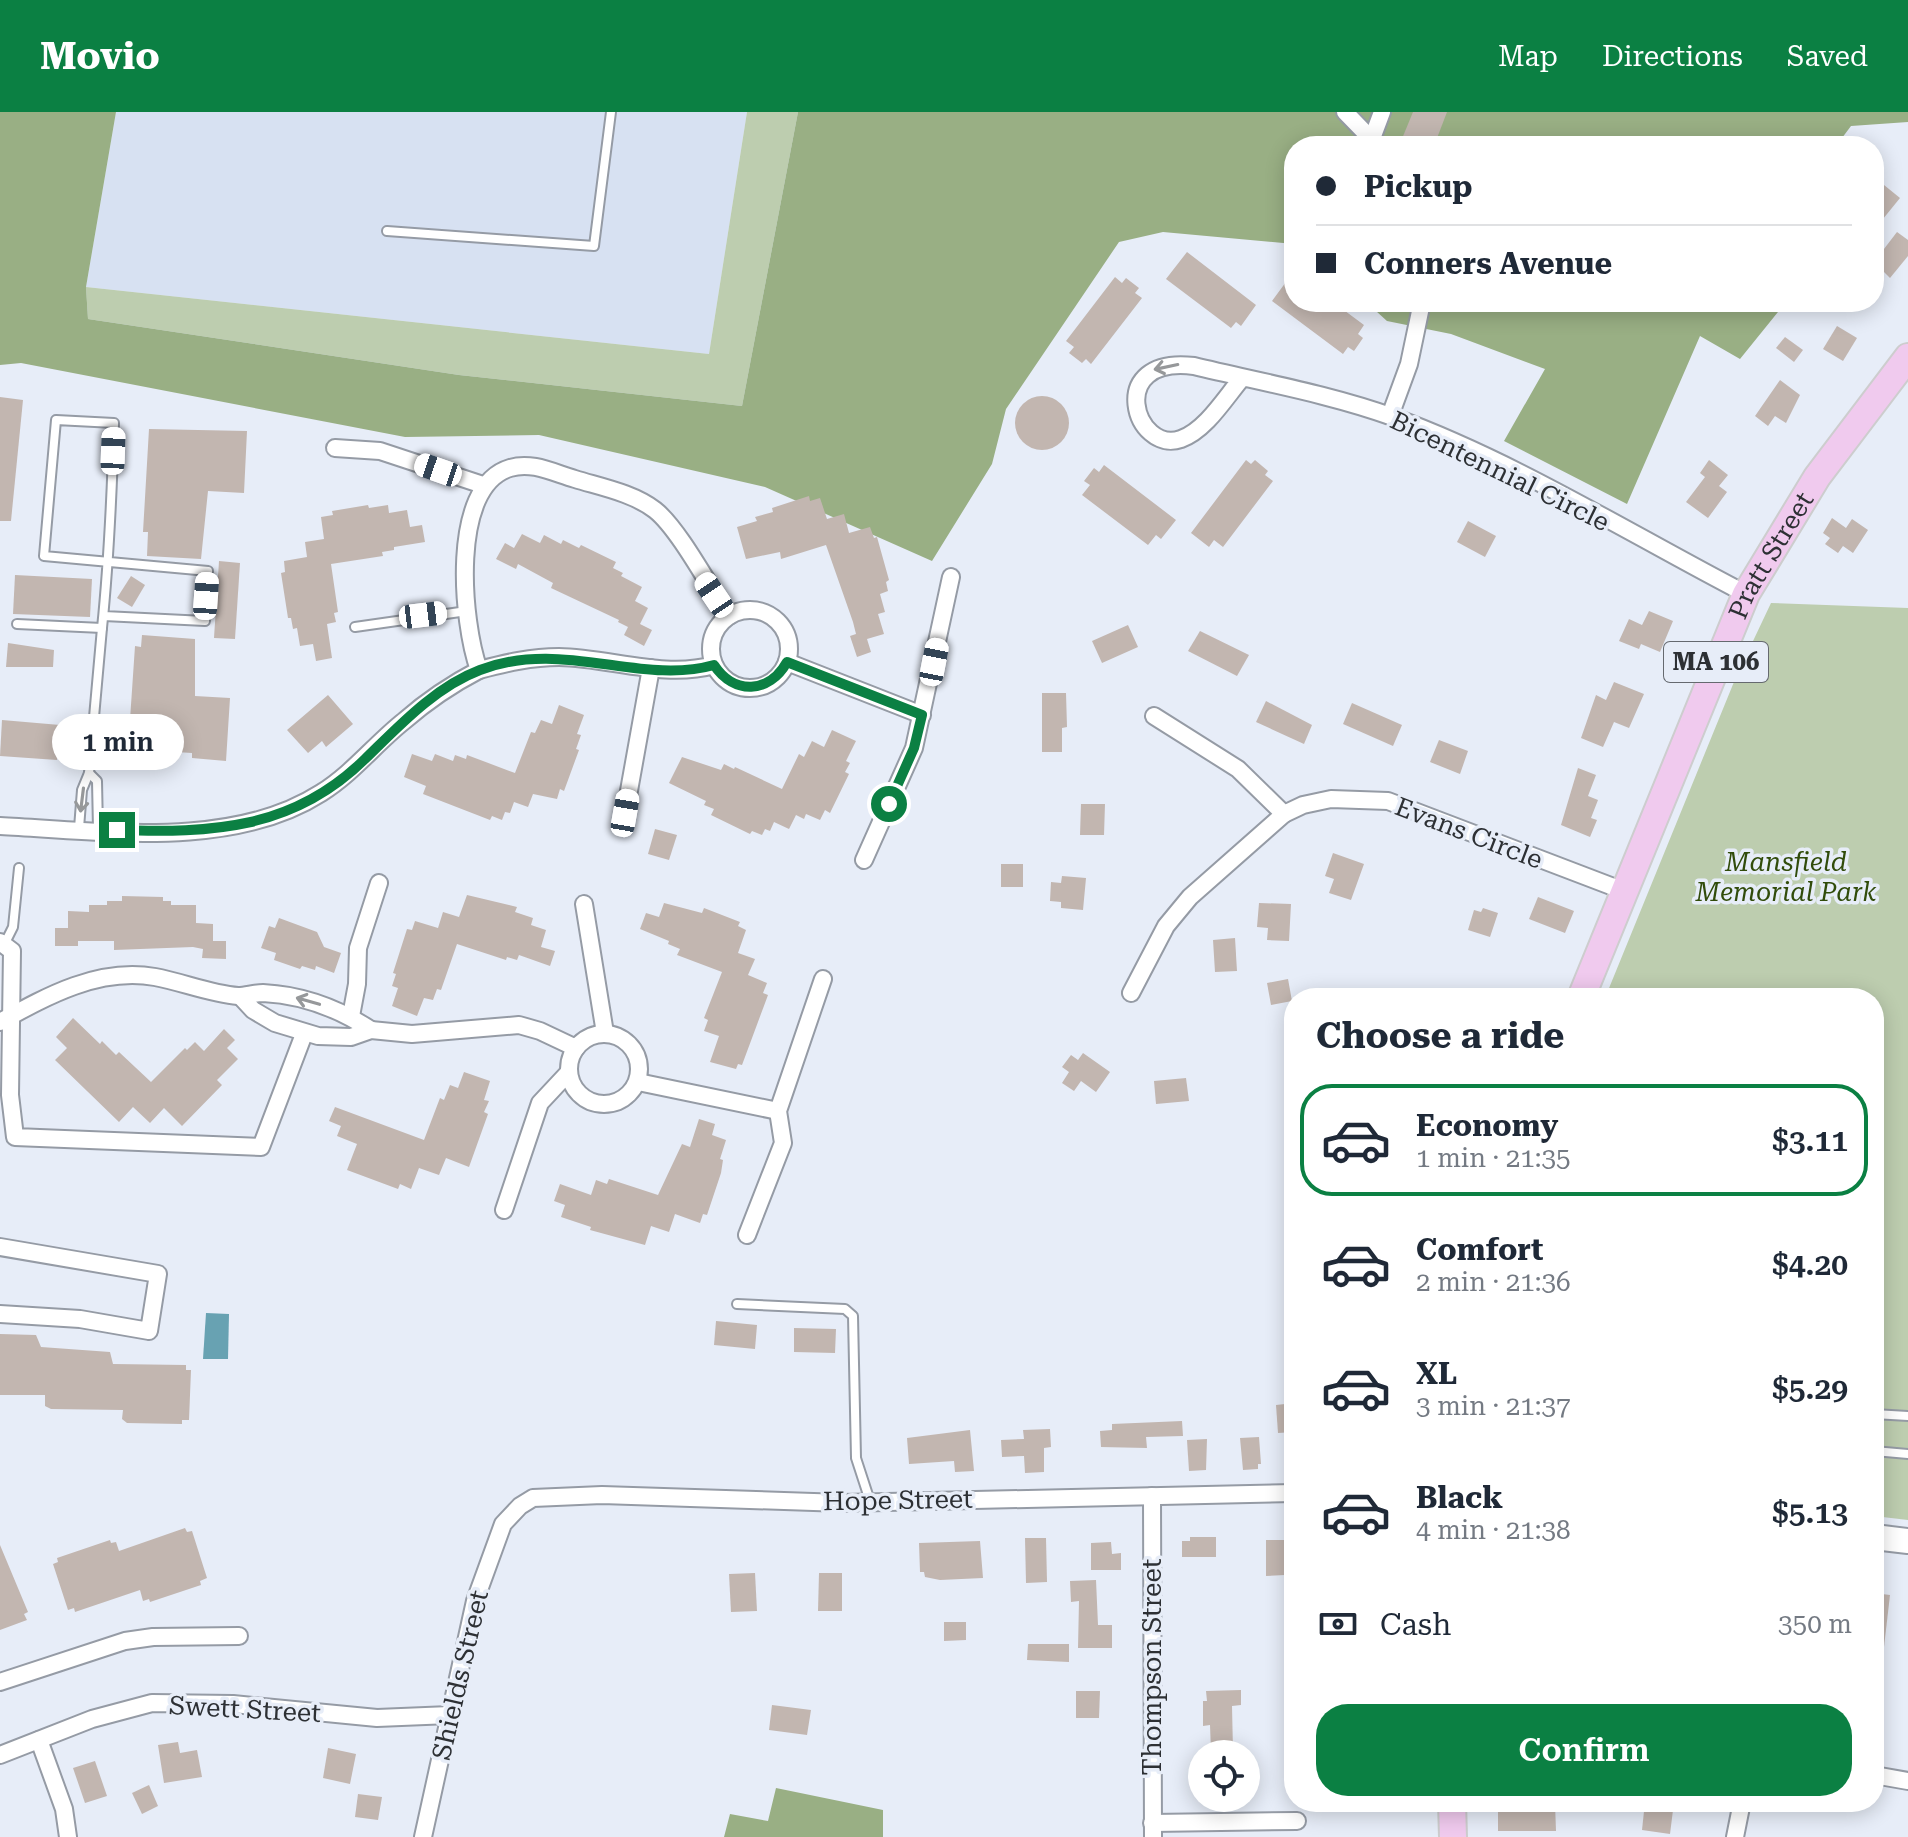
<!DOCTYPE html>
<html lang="en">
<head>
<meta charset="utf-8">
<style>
  :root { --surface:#fff; --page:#f2f2f3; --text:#1f2937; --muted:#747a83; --line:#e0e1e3; --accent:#0b8043 }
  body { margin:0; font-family:"Roboto Serif",serif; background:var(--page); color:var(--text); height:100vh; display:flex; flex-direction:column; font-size:30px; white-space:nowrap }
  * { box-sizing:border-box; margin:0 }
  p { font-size:26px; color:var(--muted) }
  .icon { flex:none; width:44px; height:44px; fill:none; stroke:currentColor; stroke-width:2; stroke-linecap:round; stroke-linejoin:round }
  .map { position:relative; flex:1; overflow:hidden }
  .panel { position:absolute; left:1284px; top:876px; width:600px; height:824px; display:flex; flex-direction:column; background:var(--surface); border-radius:32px; box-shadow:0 4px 20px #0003 }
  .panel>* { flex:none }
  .guide { position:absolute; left:1284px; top:24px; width:600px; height:176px; border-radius:32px; box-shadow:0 4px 20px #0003; display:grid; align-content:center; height:176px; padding:0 32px; background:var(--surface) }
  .fabs { position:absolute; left:1188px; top:1628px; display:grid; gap:16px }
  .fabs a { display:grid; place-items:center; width:72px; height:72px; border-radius:50%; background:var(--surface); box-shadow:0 4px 20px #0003; font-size:40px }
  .end { position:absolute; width:36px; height:36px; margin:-18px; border:10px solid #0b8043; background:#fff; box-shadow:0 0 0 4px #fff }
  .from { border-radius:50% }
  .bubble { position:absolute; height:56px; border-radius:28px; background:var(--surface); box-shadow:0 4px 20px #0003; font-size:26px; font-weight:600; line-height:56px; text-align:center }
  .car { position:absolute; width:24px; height:48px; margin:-24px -12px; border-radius:10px; box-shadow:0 0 6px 2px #0007; background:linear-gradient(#fff 24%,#345 0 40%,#fff 0 76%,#345 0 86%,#fff 0) }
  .guide b { display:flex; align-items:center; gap:28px; height:76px; font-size:30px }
  .guide b+b { border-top:2px solid var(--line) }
  .guide i { width:20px; height:20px; background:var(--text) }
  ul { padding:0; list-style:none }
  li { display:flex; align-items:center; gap:24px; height:112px; margin:0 16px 12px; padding:0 16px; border:4px solid transparent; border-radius:32px }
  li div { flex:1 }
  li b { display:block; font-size:30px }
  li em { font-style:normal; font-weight:600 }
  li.active { border-color:var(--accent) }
  li>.icon { width:72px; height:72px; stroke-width:1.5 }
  h2 { padding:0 32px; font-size:36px; line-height:96px }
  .pay { display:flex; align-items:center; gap:20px; height:88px; padding:0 32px; font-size:30px }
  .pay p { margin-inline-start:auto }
  .primary-button { display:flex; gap:16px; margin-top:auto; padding:16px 32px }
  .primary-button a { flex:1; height:92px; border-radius:32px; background:var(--accent); color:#fff; font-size:32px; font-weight:600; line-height:92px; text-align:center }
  header { display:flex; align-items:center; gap:48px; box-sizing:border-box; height:112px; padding:0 40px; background:var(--accent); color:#fff }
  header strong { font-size:38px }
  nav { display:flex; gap:44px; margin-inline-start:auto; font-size:28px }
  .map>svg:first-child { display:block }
</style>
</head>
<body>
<header>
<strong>Movio</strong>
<nav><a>Map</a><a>Directions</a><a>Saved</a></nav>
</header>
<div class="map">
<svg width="1908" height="1725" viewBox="0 0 1908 1725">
  <rect width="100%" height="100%" fill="#e7edf8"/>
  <!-- built -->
  <polygon fill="#d7e1f2" points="116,0 747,0 709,242 86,175"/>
  <!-- green -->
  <g fill="#bdcdaf">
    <polygon points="747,0 798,0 742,294 459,263 88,207 86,175 709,242"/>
    <polygon points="1771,491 1908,496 1908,1408 1874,1404 1874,1151 1883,1096 1874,1095 1874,886 1605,886 1736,565"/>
  </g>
  <!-- forest -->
  <g fill="#99af84">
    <polygon points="0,0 116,0 86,175 88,207 459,263 742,294 798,0 1908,0 1908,10 1851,14 1836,34 1294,34 1294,132 1163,120 1119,130 1006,297 992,352 932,449 765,375 539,323 405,325 21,251 0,253"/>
    <polygon points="1366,190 1786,190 1740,247 1700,224 1627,392 1504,329 1545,257 1451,222 1387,209"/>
    <polygon points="776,1676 883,1698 883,1725 724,1725 730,1702 768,1709"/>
  </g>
  <!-- water -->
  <polygon fill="#68a2b2" points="206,1201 229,1202 228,1247 203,1247"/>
  <!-- building -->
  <g fill="#c2b6b0">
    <polygon points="1413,0 1447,0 1434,34 1399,34"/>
    <polygon points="1874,72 1881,77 1884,73 1900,86 1874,118"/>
    <polygon points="1897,120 1908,128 1908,144 1890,166 1874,150"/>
    <polygon points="1187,140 1256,193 1241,214 1236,210 1231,216 1166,167"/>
    <polygon points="1294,159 1294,190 1333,190 1364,213 1358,222 1363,226 1354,239 1348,235 1343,242 1272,189"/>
    <polygon points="1115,165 1122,171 1126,166 1139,176 1135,181 1142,186 1091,252 1086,247 1082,251 1069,241 1074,235 1066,229"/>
    <polygon points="1837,214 1857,226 1843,249 1823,237"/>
    <polygon points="1785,225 1803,238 1794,250 1776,236"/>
    <polygon points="1780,268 1800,283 1786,311 1775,304 1768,314 1755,304"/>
    <circle cx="1042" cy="311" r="27"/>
    <polygon points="0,285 23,288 11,409 0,409"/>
    <polygon points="149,317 247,319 244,381 208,379 201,447 147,444 148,420 143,420"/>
    <polygon points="1246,348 1251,352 1255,348 1268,359 1265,363 1273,369 1223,435 1214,428 1209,435 1191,421"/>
    <polygon points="1709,348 1728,363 1719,374 1727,380 1708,406 1686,390 1705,365 1700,361"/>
    <polygon points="1104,353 1176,408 1161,427 1156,423 1148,433 1082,383 1090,373 1084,369 1094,356 1099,360"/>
    <polygon points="809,384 810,389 820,386 827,407 844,402 849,421 870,415 874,426 877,425 889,468 886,470 888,479 880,482 885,500 878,502 884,522 867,527 871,540 857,545 850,524 856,522 853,510 826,433 781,447 780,440 746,447 737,415 757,409 755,405 773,400 772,396"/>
    <polygon points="368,393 369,396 388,393 389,401 407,398 410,415 422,413 425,430 394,435 394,438 382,440 383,444 331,452 338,500 334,501 336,510 327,512 332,546 316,549 313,532 300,534 297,516 293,517 291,506 288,506 281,461 285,460 284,449 307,445 305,430 324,427 321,405 333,403 332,399"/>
    <polygon points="1832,406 1846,416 1852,407 1868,418 1853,441 1843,434 1838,441 1825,432 1830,426 1823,421"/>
    <polygon points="1468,409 1496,424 1485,445 1457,430"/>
    <polygon points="522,422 540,431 544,423 561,432 563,428 579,436 581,433 616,450 613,456 623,461 621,464 642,475 635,489 648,496 640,512 652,518 644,534 624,523 628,515 618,510 619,508 551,476 553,471 518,452 516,457 496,447 505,431 514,436"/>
    <polygon points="219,449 240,451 235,527 214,526"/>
    <polygon points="15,463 92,467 90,505 13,502"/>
    <polygon points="131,464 145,473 132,495 117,486"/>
    <polygon points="1649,499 1673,509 1660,540 1641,532 1639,537 1619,529 1629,507 1642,513"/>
    <polygon points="1128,513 1138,535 1102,551 1092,529"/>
    <polygon points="1200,519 1249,543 1237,564 1188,539"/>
    <polygon points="142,523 195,527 195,584 230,586 226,649 192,646 192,641 128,637 135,534 141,535"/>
    <polygon points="8,531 54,538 53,555 6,555"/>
    <polygon points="1614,570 1644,582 1629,616 1614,610 1603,635 1581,626 1596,583 1606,588"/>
    <polygon points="1042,581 1066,581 1067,615 1062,616 1062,640 1042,640"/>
    <polygon points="328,583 353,612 326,635 322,629 308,641 287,618"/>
    <polygon points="1266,589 1312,613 1304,632 1256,610"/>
    <polygon points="1352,591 1402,613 1393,634 1343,612"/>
    <polygon points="559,593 584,603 577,622 581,623 576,637 579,638 564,679 560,677 557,687 533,682 528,695 514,690 510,701 505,700 502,708 492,704 490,708 423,682 426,674 404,665 412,642 432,649 435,642 453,649 455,643 466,647 467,643 515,661 531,620 535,621 541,608 552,612"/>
    <polygon points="2,608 60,613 57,648 0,644"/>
    <polygon points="832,618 856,629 846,649 850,651 845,660 849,662 830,701 825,698 820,708 806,702 804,707 796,703 789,717 774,710 770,719 765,717 762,723 752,719 750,722 711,703 714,697 704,693 706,689 669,671 682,645 721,658 724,652 734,657 735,655 782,677 799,642 804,645 812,629 824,635"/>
    <polygon points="1439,628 1468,639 1460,662 1430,650"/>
    <polygon points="1578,656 1596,663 1588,684 1598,688 1591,706 1597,708 1590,725 1561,713"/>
    <polygon points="1081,692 1105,692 1104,723 1080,723"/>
    <polygon points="655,717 677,723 669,748 648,742"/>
    <polygon points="1333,741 1364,752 1351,788 1329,781 1334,767 1325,764"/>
    <rect x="1001" y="752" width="22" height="23"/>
    <polygon points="1062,764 1086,766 1083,798 1061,796 1061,790 1050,789 1051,770 1061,771"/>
    <polygon points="467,783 517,795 515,800 533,806 531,813 546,818 541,835 555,839 550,854 519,843 517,848 507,845 506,848 457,832 441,878 437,877 433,888 424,886 417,904 392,894 398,876 392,874 396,862 393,861 407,817 412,818 415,809 438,816 443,800 459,805"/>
    <polygon points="122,784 163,785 163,789 171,789 171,793 196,793 196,811 213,812 213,829 226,829 226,847 202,846 203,837 193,835 114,838 114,829 78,829 78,834 55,834 55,816 68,816 68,799 89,800 89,793 107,793 107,789 122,789"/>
    <polygon points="1538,785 1574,799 1565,821 1529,807"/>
    <polygon points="664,791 702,801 704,796 740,810 738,814 746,818 738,841 755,847 748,863 767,871 763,881 768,883 742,953 738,952 736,957 710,950 719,924 704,919 708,908 704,906 722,860 677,843 680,837 668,832 669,829 640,817 646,801 659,805"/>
    <polygon points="1259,791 1291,792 1289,829 1267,828 1268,816 1257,815"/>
    <polygon points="1483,796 1498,801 1490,825 1468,818 1474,798 1481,800"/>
    <polygon points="279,806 317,820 324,835 341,841 334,861 316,854 315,858 302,854 300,857 274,848 276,841 261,836 269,814 275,816"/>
    <polygon points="1235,826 1237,859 1215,860 1213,828"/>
    <polygon points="1288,867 1292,889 1271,893 1267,871"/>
    <polygon points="73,906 100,932 102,929 116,943 119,940 151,970 185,936 187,938 195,930 204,939 224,917 235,928 227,936 238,947 217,968 222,973 182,1014 164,996 150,1011 133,995 119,1010 55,948 67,936 56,925"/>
    <polygon points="1083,941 1110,960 1096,980 1081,969 1074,979 1062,971 1069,960 1062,955 1071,943 1078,948"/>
    <polygon points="464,960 490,969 484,988 489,989 484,1000 488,1002 469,1055 446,1046 439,1063 419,1056 411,1077 400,1072 398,1077 347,1058 357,1032 337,1024 341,1014 329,1009 335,995 424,1028 440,986 444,988 450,973 458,976"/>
    <polygon points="1186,966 1189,989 1156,992 1154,969"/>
    <polygon points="699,1007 715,1012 712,1023 726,1028 720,1047 723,1048 721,1061 707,1103 703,1102 700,1111 675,1102 669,1120 651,1114 645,1133 590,1118 591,1115 561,1105 565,1093 554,1089 560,1072 591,1083 596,1068 607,1072 609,1067 658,1083 682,1032 690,1035"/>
    <polygon points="716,1209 757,1213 755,1237 714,1233"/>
    <polygon points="794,1216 836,1217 835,1241 794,1240"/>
    <polygon points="0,1222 36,1223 41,1235 110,1240 113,1252 186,1253 186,1258 191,1258 189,1308 182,1308 182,1312 127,1311 122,1307 123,1298 51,1297 45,1294 45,1283 0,1283"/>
    <polygon points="1294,1291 1294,1320 1278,1321 1276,1293"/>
    <polygon points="1182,1309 1183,1324 1146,1325 1147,1336 1101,1335 1100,1319 1112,1318 1112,1312"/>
    <polygon points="1050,1317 1051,1335 1044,1336 1044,1360 1025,1361 1024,1344 1002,1345 1001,1328 1024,1327 1023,1318"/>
    <polygon points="970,1318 974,1359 955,1360 954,1349 909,1352 907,1326"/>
    <polygon points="1259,1325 1261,1352 1258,1352 1258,1357 1243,1358 1240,1326"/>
    <polygon points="1207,1327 1206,1358 1189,1359 1187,1328"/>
    <polygon points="185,1416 187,1420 192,1419 207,1466 200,1469 201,1473 150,1490 149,1487 143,1489 140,1478 75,1500 74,1496 68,1498 53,1452 58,1450 57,1446 110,1428 111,1431 116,1430 119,1439"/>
    <polygon points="1190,1425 1216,1425 1216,1445 1182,1445 1182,1429 1190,1429"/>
    <polygon points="1025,1426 1046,1426 1047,1470 1026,1471"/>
    <polygon points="1266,1428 1284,1428 1285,1463 1266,1464"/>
    <polygon points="980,1429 983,1466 940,1468 925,1465 924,1460 920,1460 919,1431"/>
    <polygon points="1111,1430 1112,1442 1121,1441 1121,1458 1091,1458 1091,1431"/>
    <polygon points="0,1433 28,1500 24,1502 27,1508 0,1518"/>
    <polygon points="755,1461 757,1499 731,1500 729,1462"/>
    <polygon points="819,1461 842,1461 842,1499 818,1499"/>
    <polygon points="1096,1468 1098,1513 1112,1513 1112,1536 1078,1536 1079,1489 1071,1490 1070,1469"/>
    <polygon points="1874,1481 1890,1483 1884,1535 1874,1534"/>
    <polygon points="944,1510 966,1510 966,1528 944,1529"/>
    <polygon points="1028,1532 1069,1532 1069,1550 1027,1548"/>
    <polygon points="1241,1578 1241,1593 1232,1594 1233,1639 1211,1640 1210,1613 1203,1614 1203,1589 1207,1589 1206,1579"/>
    <polygon points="1076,1579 1100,1579 1099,1606 1076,1606"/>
    <polygon points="772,1593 811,1598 807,1623 769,1618"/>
    <polygon points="178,1630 180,1641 197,1638 202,1665 164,1671 158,1633"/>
    <polygon points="328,1636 356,1642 350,1672 323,1666"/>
    <polygon points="95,1649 107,1684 85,1691 73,1656"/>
    <polygon points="149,1673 158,1694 142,1702 132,1681"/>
    <polygon points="358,1682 382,1685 378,1708 355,1705"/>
    <polygon points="1645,1690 1674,1690 1670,1722 1642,1718"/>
    <polygon points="1555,1691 1556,1719 1498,1719 1498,1696 1508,1696 1508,1692"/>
  </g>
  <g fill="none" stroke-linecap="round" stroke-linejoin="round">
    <defs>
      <g id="service">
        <polyline points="387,119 594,134 611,0"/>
        <polyline points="17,512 102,516"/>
        <polyline points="355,515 467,499"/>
        <polyline points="89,661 97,669 98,717"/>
        <path d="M79 716 82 678 89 661 102 516C109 448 112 380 114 311L56 308 44 444 208 459 205 509 104 504"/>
        <polyline points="4,833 13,815 19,756"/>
        <polyline points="737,1192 845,1197 853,1204 856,1346 870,1389"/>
        <polyline points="1874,1302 1908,1304"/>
        <polyline points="1874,1339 1908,1342"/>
      </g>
      <g id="minor">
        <polyline points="1345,0 1378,34"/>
        <polyline points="1373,24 1382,0"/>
        <path d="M1242 266C1225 286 1206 318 1181 327 1135 343 1104 243 1194 254 1260 270 1329 282 1393 305 1516 350 1630 422 1746 482"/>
        <polyline points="1390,304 1409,252 1422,190"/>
        <polyline points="335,336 380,339 483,373"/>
        <circle cx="750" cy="537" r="39"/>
        <polyline points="787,550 922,603"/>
        <path d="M479 558C506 551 531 545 559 545 611 546 664 567 714 553"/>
        <polyline points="1154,604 1238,657 1284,702 1303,693 1331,687 1388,689 1624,779"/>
        <polyline points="625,701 651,556"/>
        <path d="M0 714C102 719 232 738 321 681 353 661 375 632 404 609 427 589 452 572 479 558 462 511 449 374 510 356 532 349 554 361 575 367 601 375 633 381 655 398 679 417 710 476 729 504"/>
        <polyline points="864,748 914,636 951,465"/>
        <polyline points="584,792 605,921"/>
        <polyline points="0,830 12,839 10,983 15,1025 261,1035 304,922"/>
        <polyline points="1131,881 1166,814 1190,785 1284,702"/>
        <polyline points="240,884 253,898 275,911 318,924 351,925 371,918 412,922 519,913 540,919 576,936"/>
        <polyline points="351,904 357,872 358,836 379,771"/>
        <path d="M0 910C47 884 99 855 155 865 182 870 211 882 238 884 246 884 254 881 263 881 302 883 338 896 371 918"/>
        <circle cx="604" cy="957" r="35"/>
        <polyline points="638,970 778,999"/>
        <polyline points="504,1098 540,991 569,960"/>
        <polyline points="747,1123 783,1031 778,999 823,867"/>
        <polyline points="0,1135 158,1162 149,1219 80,1207 0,1202"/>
        <polyline points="1152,1384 1153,1725"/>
        <polyline points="0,1570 125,1529 153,1525 239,1524"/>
        <polyline points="39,1628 64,1697 68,1725"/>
        <polyline points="0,1643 92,1607 152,1591 233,1592 377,1606 450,1603"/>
        <polyline points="1874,1663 1908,1669"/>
        <polyline points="1152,1711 1297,1709"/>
        <polyline points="423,1725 475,1489 503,1412 520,1394 533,1386 602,1383 843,1391 1294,1381"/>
        <polyline points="1735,1725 1742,1690"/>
      </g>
      <polyline id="secondary" points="1874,1425 1908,1429"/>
      <g id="primary">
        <path id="s1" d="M1581 886 1746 482 1817 365 1908 245"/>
        <polyline points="1452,1690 1453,1725"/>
      </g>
    </defs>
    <!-- service casing -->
    <use href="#service" stroke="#959ba5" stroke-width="12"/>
    <!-- minor casing -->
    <use href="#minor" stroke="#959ba5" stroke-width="20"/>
    <!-- secondary casing -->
    <use href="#secondary" stroke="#959ba5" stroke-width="28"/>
    <!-- primary casing -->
    <use href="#primary" stroke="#cdcdce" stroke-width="30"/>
    <!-- service -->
    <use href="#service" stroke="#fff" stroke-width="8"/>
    <!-- minor -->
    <use href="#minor" stroke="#fff" stroke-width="16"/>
    <!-- secondary -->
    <use href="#secondary" stroke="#fff" stroke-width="24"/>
    <!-- primary -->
    <use href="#primary" stroke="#f0caee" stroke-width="26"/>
  </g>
  <!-- one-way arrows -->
  <defs><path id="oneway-shaft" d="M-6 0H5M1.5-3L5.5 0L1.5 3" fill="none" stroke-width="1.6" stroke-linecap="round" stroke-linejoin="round" transform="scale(2)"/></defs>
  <g stroke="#96989a">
    <use href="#oneway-shaft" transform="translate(1166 255) rotate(168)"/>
    <use href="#oneway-shaft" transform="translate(82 688) rotate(97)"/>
    <use href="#oneway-shaft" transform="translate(308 889) rotate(-164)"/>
  </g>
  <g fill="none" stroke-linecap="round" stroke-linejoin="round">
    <!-- route -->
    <path stroke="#0b8043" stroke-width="10" d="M117 718C212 721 293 718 365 647 399 614 435 575 480 558 563 526 640 574 714 553 734 583 769 582 787 550L922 603 914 636 889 692"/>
  </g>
  <g text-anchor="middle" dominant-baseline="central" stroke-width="7" stroke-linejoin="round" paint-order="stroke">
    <!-- shield labels -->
    <rect fill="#e7edf8" stroke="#65696f" stroke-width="2" x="1664" y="530" width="104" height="40" rx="6"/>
    <g font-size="24" font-weight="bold" fill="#2d3034">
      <text x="1716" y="550">MA 106</text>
    </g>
    <!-- street labels -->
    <g font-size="26" fill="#2d3034" stroke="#e7edf8">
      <text transform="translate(1500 359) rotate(26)">Bicentennial Circle</text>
      <text stroke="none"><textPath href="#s1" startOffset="482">Pratt Street</textPath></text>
      <text transform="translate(1469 721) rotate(21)">Evans Circle</text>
      <text transform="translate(898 1388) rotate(-1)">Hope Street</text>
      <text transform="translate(1152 1555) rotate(-90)">Thompson Street</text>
      <text transform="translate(460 1563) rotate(-77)">Shields Street</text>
      <text transform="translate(245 1597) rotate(3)">Swett Street</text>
    </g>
    <!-- park labels -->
    <g font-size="26" font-style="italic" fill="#314c0b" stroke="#e7edf8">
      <text x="1786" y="750">Mansfield<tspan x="1786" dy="30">Memorial Park</tspan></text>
    </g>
  </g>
</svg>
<div class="fabs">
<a><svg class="icon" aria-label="locate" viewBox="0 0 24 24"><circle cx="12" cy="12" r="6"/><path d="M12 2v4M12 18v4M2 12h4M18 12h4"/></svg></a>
</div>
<i class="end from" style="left:889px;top:692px"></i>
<i class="end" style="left:117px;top:718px"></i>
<div class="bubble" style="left:52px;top:602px;width:132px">1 min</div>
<i class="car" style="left:113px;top:339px;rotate:2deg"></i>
<i class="car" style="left:438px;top:358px;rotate:289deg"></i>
<i class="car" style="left:714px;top:483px;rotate:326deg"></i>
<i class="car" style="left:206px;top:484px;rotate:4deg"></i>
<i class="car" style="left:423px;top:503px;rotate:83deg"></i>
<i class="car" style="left:934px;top:550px;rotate:11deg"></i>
<i class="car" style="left:625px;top:701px;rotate:10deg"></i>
<div class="guide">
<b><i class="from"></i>Pickup</b>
<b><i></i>Conners Avenue</b>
</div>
<section class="panel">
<h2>Choose a ride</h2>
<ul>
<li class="active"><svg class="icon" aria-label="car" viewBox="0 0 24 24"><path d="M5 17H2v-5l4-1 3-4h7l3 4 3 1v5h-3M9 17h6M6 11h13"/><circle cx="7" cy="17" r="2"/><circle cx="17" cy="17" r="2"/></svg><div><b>Economy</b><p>1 min · 21:35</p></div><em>$3.11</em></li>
<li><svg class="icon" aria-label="car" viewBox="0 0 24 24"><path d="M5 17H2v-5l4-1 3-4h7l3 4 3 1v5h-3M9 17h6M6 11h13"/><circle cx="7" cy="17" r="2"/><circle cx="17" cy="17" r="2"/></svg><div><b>Comfort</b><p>2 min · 21:36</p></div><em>$4.20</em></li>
<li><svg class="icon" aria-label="car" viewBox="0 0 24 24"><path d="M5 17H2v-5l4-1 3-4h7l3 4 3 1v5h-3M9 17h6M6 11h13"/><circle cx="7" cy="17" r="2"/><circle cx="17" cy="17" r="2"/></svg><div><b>XL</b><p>3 min · 21:37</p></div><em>$5.29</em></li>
<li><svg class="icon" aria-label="car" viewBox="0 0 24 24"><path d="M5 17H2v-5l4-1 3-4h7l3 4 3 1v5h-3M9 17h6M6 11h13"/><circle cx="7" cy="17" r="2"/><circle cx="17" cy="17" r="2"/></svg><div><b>Black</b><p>4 min · 21:38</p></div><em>$5.13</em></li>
</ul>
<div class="pay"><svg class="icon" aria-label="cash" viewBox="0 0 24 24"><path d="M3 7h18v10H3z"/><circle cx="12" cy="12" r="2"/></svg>Cash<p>350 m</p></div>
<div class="primary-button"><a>Confirm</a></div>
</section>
</div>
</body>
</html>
